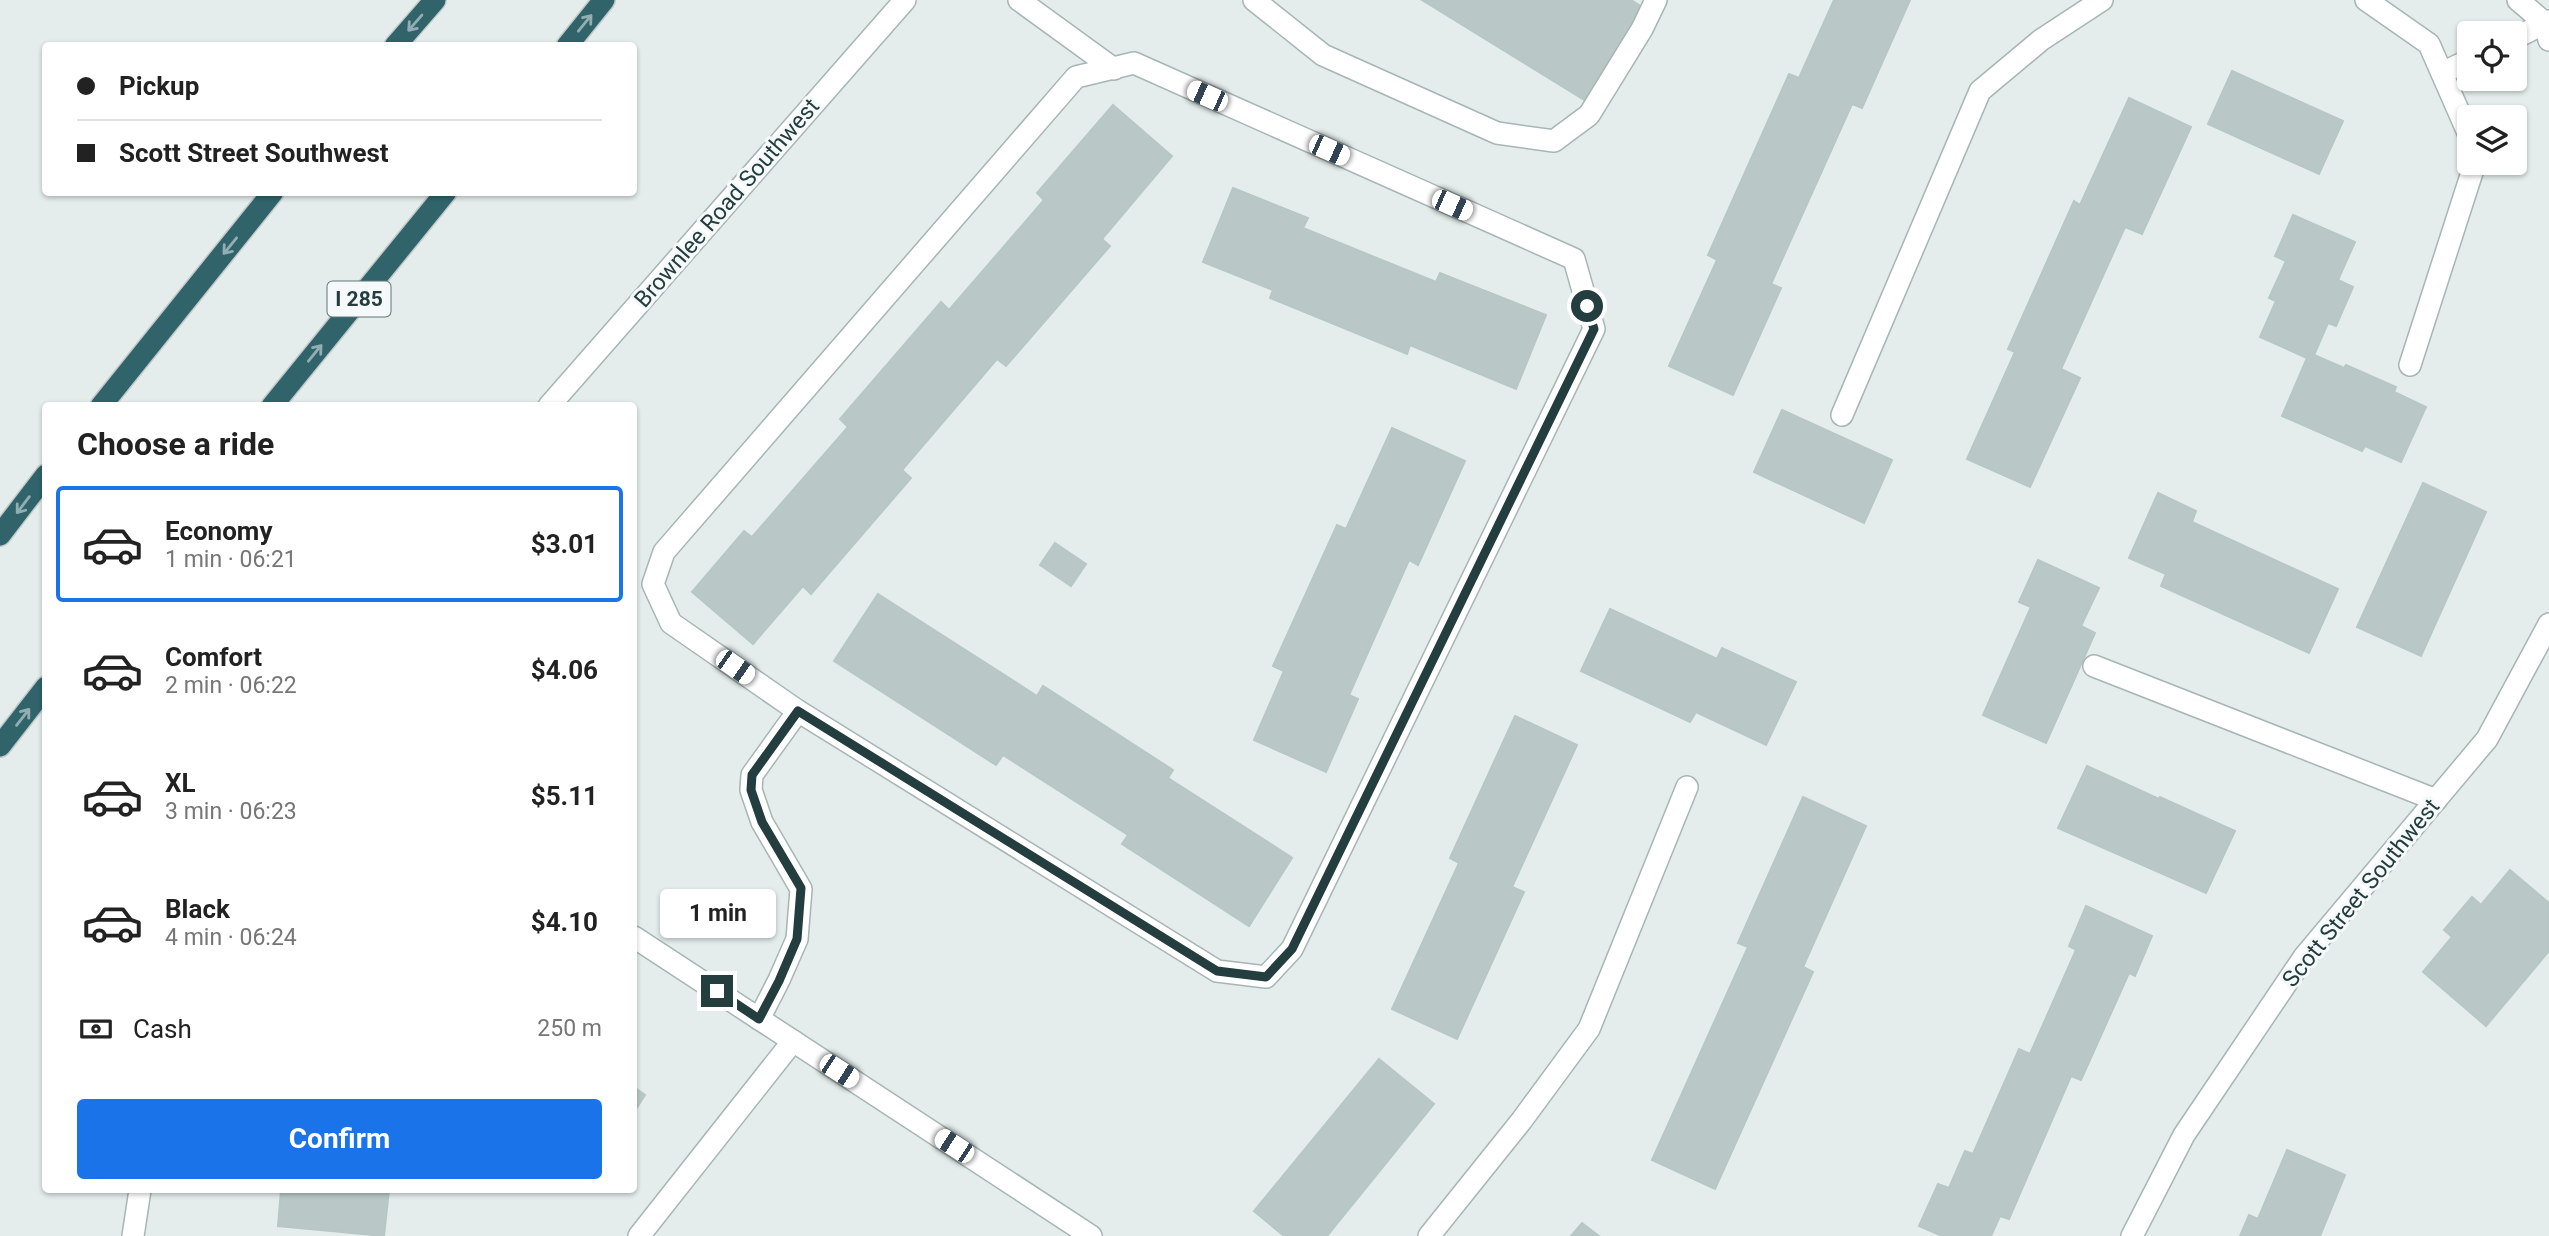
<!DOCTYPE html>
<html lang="en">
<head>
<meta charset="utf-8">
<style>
  :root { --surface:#fff; --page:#f6f6f6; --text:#222; --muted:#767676; --line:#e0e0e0; --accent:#1a73e8 }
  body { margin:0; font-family:Roboto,sans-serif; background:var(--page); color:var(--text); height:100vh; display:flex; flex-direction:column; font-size:26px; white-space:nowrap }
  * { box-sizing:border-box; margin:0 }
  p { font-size:23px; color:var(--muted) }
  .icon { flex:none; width:38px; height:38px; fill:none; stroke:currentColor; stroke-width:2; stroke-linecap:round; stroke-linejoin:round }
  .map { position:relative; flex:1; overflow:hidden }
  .details { position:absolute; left:42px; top:402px; width:595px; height:791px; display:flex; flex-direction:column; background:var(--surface); border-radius:7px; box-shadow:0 2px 5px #0004 }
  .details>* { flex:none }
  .top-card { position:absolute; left:42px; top:42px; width:595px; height:154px; border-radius:7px; box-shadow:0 2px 5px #0004; display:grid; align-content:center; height:154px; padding:0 35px; background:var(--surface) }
  .tools { position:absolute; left:2457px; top:21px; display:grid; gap:14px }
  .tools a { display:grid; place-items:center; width:70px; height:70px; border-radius:7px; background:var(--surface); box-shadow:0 2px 5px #0004; font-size:35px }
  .end { position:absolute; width:32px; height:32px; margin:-16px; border:9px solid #243d3e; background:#fff; box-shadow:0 0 0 4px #fff }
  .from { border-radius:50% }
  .bubble { position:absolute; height:49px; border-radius:7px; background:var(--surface); box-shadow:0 2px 5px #0004; font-size:23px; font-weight:700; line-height:49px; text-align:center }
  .car { position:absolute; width:21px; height:42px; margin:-21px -10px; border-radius:9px; box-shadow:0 0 5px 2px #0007; background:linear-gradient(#fff 24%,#345 0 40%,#fff 0 76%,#345 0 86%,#fff 0) }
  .top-card b { display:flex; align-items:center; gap:24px; height:66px; font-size:26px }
  .top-card b+b { border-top:2px solid var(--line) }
  .top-card i { width:18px; height:18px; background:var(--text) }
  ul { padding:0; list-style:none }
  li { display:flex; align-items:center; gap:21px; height:116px; margin:0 14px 10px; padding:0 21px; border:4px solid transparent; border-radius:7px }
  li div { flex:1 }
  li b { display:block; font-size:26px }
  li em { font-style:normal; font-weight:700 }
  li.on { border-color:var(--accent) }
  li>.icon { width:63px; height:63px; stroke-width:1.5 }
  h2 { padding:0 35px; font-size:32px; line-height:84px }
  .pay { display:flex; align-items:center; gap:18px; height:77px; padding:0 35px; font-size:26px }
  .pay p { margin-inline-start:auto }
  .action { display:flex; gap:14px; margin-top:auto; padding:14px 35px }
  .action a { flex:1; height:80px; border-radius:7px; background:var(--accent); color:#fff; font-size:28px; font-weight:700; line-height:80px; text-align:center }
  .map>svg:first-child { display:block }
</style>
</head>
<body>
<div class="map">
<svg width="2549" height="1236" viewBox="0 0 2549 1236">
  <rect width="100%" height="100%" fill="#e4edec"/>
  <!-- building -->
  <g fill="#b9c8c6" stroke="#b6c7c5" stroke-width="2">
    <polygon points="1422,0 1631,0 1647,10 1589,103"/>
    <polygon points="1834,0 1910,0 1862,108 1852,104 1771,284 1781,288 1733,395 1669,366 1717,260 1708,255 1789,74 1799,78"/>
    <polygon points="2232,71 2343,121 2319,174 2208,124"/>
    <polygon points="2129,98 2191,127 2142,234 2125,227 2061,369 2080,378 2030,487 1967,459 2015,352 2008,349 2074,201 2080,205"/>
    <polygon points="1113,105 1172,156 1102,239 1110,246 1006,366 997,359 902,470 911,478 811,594 803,586 753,644 692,592 744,531 752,537 848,427 840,419 941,302 949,310 1044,200 1037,193"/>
    <polygon points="1233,188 1308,218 1303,228 1436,282 1440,273 1546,315 1516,389 1410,345 1407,354 1270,298 1273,290 1203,262"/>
    <polygon points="2293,215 2355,242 2338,280 2353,287 2336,326 2328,323 2314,355 2344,368 2346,365 2396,387 2394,392 2426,407 2401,462 2365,446 2362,451 2282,416 2307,358 2260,337 2276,301 2269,298 2286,261 2275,256"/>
    <polygon points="1782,410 1892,460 1864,523 1754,472"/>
    <polygon points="1392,428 1465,461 1418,565 1409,560 1349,695 1358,699 1326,772 1254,740 1284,671 1273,666 1337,525 1346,529"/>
    <polygon points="2423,483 2486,512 2421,656 2357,627"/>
    <polygon points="2158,493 2196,511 2192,522 2338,589 2309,653 2161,586 2166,574 2129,558"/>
    <polygon points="1055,543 1086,564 1071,586 1040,565"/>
    <polygon points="2038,560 2099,588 2081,626 2095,633 2046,743 1983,715 2031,607 2019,602"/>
    <polygon points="878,594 1037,696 1043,686 1173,770 1168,778 1291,857 1292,858 1249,926 1122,844 1128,835 1003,755 996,765 834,661"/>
    <polygon points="1610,609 1717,659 1722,648 1796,682 1766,745 1696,712 1690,722 1581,671"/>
    <polygon points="1515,716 1577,745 1512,887 1524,892 1457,1039 1392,1009 1459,863 1450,858"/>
    <polygon points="2087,766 2159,799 2160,797 2235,831 2206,893 2058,828"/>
    <polygon points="1803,797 1866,826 1803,967 1813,972 1715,1189 1652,1160 1748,947 1738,943"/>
    <polygon points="2510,870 2549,903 2549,951 2486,1026 2423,972 2452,937 2444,930 2472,897 2481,905"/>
    <polygon points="2086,906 2152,936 2135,976 2129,973 2081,1080 2071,1076 2009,1219 2000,1216 1991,1236 1942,1236 1919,1226 1938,1184 1949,1188 1965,1151 1973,1154 2019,1049 2030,1054 2076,950 2069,946"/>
    <polygon points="1379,1059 1434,1104 1327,1236 1284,1236 1254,1211"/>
    <polygon points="634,1087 645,1095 634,1112"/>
    <polygon points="2287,1150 2345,1175 2320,1236 2240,1236 2249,1215 2258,1219"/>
    <polygon points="281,1190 389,1190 384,1236 278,1226"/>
    <polygon points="1582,1223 1599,1236 1571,1236"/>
  </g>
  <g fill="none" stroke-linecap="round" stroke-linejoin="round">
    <defs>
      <g id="minor">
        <polyline points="1019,0 1114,69"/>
        <polyline points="1254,0 1323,55 1497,133 1554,141 1589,115 1642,29 1656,0"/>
        <polyline points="2366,0 2429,44 2469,135"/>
        <polyline points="2518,0 2545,23 2549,40"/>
        <polyline points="2515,38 2549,21"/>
        <polygon points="1134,63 1574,259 1594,329 1292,949 1266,977 1217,971 798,711 671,623 653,584 664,552 1076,77"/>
        <polyline points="2442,73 2469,60"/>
        <polyline points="2410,365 2475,163"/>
        <polyline points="549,406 905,0"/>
        <polyline points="1842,415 1980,91 2041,40 2102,0"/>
        <polyline points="2094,666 2436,800"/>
        <polyline points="634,937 1091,1236"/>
        <polyline points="759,1019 779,980 797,939 801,889 762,822 751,790 752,775 798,711"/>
        <polyline points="133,1236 140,1190"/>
        <polyline points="639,1236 793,1041"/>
        <polyline points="1429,1236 1522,1120 1589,1029 1687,787"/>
        <polyline points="2132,1236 2184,1135 2304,957 2487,739 2549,624"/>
      </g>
      <g id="highway">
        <polyline points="395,46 435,0"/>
        <polyline points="567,46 604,0"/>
        <polyline points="101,406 273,192"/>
        <polyline points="272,406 446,192"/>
        <polyline points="0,535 46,475"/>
        <polyline points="0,746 46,687"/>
      </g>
    </defs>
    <!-- minor casing -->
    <use href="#minor" stroke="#a7b5b4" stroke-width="24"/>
    <!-- highway casing -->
    <use href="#highway" stroke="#c2c9c9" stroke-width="24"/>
    <!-- minor -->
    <use href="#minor" stroke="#fff" stroke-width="21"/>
    <!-- highway -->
    <use href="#highway" stroke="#30646a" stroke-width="21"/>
  </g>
  <!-- one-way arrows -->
  <defs><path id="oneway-shaft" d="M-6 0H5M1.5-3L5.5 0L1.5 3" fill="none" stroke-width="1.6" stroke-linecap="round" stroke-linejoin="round" transform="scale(1.75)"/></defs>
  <g stroke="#92aeb2">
    <use href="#oneway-shaft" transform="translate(415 23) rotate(131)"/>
    <use href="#oneway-shaft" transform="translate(585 23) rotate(-51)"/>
    <use href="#oneway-shaft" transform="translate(230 246) rotate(129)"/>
    <use href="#oneway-shaft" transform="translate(315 353) rotate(-51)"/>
    <use href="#oneway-shaft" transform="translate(23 505) rotate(127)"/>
    <use href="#oneway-shaft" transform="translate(23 717) rotate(-52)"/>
  </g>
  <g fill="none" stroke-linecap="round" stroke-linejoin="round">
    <!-- route -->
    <polyline stroke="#243d3e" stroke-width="9" points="717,991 759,1019 779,981 797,939 801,888 762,822 751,790 752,775 798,711 1217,971 1266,977 1292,949 1594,329 1587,306"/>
  </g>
  <g text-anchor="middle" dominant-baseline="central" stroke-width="6" stroke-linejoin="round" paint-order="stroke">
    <!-- shield labels -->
    <rect fill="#f5f9f9" stroke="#637576" stroke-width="2" x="327.5" y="281.5" width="63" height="35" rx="5"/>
    <g font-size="21" font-weight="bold" fill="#243d3e">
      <text x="359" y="299">I 285</text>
    </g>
    <!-- street labels -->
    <g font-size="23" fill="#243d3e" stroke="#f5f9f9">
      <text transform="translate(727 203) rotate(-49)">Brownlee Road Southwest</text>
      <text transform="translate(2361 893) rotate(-51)">Scott Street Southwest</text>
    </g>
  </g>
</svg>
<div class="tools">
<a><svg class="icon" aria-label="locate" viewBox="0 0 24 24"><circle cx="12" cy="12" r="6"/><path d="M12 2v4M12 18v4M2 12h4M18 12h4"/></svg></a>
<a><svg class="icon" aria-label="layers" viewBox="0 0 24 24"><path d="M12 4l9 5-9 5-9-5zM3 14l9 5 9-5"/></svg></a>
</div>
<i class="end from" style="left:1587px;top:306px"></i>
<i class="end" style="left:717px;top:991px"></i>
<div class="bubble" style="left:660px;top:889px;width:116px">1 min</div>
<i class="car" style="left:1207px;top:96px;rotate:294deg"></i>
<i class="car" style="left:1329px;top:150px;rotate:114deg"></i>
<i class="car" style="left:1452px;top:205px;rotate:114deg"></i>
<i class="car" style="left:735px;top:667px;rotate:125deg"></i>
<i class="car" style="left:839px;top:1071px;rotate:123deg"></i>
<i class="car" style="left:954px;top:1146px;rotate:303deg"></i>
<div class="top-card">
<b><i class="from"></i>Pickup</b>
<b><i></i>Scott Street Southwest</b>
</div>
<section class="details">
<h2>Choose a ride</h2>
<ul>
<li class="on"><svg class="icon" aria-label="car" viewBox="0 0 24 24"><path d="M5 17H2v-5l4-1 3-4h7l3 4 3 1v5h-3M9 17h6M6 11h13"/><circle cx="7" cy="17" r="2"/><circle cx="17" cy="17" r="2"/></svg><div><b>Economy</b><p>1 min · 06:21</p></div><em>$3.01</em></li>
<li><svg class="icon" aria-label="car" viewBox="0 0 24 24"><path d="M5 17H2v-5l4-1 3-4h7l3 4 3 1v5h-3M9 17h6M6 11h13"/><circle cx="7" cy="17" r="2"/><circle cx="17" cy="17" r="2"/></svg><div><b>Comfort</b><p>2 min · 06:22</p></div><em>$4.06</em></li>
<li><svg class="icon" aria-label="car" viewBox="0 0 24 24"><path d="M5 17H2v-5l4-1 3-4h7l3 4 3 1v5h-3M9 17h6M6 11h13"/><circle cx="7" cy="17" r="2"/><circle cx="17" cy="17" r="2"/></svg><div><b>XL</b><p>3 min · 06:23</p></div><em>$5.11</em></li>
<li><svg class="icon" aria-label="car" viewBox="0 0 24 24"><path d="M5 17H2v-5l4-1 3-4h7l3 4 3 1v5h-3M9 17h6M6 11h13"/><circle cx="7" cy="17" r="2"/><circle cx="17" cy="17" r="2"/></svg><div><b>Black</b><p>4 min · 06:24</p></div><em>$4.10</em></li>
</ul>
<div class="pay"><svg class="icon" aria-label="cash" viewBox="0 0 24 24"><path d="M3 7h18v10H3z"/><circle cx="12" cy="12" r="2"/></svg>Cash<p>250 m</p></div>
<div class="action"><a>Confirm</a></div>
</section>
</div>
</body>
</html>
